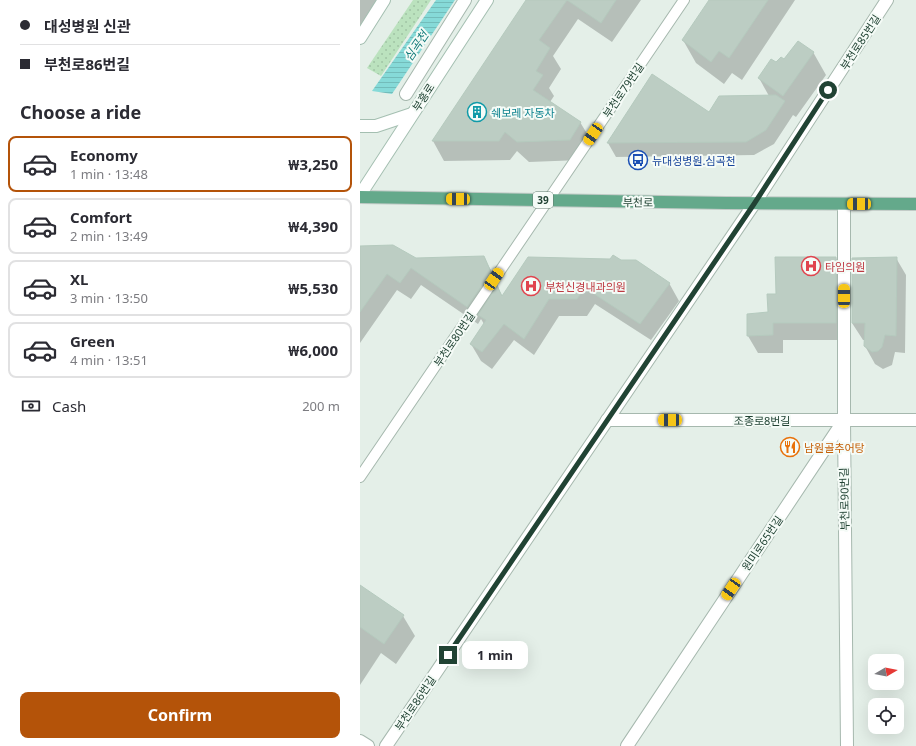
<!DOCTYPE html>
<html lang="en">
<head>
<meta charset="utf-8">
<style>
  :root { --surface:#fff; --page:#f7f7f7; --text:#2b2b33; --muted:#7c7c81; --line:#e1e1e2; --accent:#b45309 }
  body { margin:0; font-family:"Noto Sans","Noto Sans KR",sans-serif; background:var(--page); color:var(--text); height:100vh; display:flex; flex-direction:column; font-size:15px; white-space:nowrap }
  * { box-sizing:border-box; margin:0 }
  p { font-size:13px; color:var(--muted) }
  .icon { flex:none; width:22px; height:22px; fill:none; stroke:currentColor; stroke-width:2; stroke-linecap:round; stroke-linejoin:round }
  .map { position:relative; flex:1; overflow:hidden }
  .sheet { display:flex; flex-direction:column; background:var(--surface); width:360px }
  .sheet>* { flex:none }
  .hud { display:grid; align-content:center; height:88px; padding:0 20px; background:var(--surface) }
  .needle { width:26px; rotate:80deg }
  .buttons { position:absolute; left:508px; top:654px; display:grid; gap:8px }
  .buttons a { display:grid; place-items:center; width:36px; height:36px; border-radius:8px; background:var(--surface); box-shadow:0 4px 16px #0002; font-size:20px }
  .end { position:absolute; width:18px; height:18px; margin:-9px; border:5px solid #214334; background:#fff; box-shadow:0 0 0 2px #fff }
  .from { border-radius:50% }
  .bubble { position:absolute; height:28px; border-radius:8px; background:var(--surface); box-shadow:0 4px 16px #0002; font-size:13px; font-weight:700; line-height:28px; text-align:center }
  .car { position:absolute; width:12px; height:24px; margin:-12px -6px; border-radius:5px; box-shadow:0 0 3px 1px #0007; background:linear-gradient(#f5c518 24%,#345 0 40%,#f5c518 0 76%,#345 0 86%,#f5c518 0) }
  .hud b { display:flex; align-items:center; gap:14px; height:38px; font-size:15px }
  .hud b+b { border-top:1px solid var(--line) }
  .hud i { width:10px; height:10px; background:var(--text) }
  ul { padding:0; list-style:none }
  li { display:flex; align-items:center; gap:12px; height:56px; margin:0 8px 6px; padding:0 12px; border:2px solid var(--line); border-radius:8px }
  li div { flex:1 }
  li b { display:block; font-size:15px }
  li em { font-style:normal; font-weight:700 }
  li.selected { border-color:var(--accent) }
  li>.icon { width:36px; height:36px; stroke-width:1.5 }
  h2 { padding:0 20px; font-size:18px; line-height:48px }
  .pay { display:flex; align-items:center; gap:10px; height:44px; padding:0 20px; font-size:15px }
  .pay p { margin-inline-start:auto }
  .action { display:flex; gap:8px; margin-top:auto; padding:8px 20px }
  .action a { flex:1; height:46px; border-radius:8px; background:var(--accent); color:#fff; font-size:16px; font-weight:700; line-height:46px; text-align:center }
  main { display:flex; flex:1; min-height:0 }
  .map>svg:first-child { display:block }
</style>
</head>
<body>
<main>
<section class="sheet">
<div class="hud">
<b><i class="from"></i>대성병원 신관</b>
<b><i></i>부천로86번길</b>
</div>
<h2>Choose a ride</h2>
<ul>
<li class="selected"><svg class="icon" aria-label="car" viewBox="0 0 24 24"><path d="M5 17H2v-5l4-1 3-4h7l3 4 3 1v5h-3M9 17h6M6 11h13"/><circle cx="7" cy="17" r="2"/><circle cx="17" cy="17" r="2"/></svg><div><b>Economy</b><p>1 min · 13:48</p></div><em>₩3,250</em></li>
<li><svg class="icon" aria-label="car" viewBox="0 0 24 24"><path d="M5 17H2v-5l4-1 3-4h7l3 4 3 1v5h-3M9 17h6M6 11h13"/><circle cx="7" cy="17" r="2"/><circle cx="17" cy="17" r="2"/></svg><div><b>Comfort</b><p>2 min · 13:49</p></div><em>₩4,390</em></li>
<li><svg class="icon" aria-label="car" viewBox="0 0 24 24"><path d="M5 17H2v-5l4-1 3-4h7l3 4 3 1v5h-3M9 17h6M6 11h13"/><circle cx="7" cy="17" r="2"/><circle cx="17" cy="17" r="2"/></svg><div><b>XL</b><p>3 min · 13:50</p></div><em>₩5,530</em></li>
<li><svg class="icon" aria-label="car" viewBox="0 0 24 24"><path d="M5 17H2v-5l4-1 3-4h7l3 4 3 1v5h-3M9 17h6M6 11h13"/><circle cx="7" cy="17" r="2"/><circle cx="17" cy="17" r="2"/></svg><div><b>Green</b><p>4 min · 13:51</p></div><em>₩6,000</em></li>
</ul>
<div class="pay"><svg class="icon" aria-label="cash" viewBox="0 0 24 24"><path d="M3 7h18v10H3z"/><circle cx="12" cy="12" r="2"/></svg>Cash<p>200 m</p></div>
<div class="action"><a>Confirm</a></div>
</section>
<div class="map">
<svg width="556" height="746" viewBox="0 0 556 746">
  <defs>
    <pattern id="grass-dots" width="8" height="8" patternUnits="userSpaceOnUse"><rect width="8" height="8" fill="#bbe2be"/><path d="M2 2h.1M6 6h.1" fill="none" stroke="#a0c3a4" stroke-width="1.8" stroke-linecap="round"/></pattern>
    <pattern id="water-rules" width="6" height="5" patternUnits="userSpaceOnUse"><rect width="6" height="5" fill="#86dad8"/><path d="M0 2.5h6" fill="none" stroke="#73bcba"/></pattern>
  </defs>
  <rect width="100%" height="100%" fill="#e4efe8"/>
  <!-- grass -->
  <polygon fill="url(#grass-dots)" points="53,0 71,0 21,76 7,68"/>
  <!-- water -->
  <polygon fill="url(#water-rules)" points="76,0 95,0 32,94 12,91"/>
  <!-- shadow -->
  <g fill="#0003">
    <polygon points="0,0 23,0 0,34"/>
    <polygon points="167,0 281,0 252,42 218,19 193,56 201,69 189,88 194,96 190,102 220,122 232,142 221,160 169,162 157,151 150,160 84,161 73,141"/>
    <polygon points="350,0 435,0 382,80 372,73 364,84 336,63 323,40"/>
    <polygon points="453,52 466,75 436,117 433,115 414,144 394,155 256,157 248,143 409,96 399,78 417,64"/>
    <polygon points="0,248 56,259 123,257 134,275 142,297 261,261 309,283 319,301 291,340 235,304 227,316 199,316 174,355 154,340 132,369 121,361 111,344 124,324 121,319 118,324 61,285 51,299 37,290 0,343"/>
    <polygon points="476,258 486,276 486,340 423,340 423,353 398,353 388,336 409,313 417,295"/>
    <polygon points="536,258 546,275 545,353 535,352 532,365 523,369 515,364 505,346 505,340 503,340 492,323"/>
    <polygon points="0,587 43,616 55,636 36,664 21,653 0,685"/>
  </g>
  <!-- building -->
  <g fill="#bccdc3" stroke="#b5cabe">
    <polygon points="166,0 207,0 179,40 190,48 176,71 183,75 173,90 221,122 210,140 157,142 145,132 139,141 72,141"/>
    <polygon points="207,0 256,0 241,23"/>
    <polygon points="349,0 408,0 369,58 359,51 351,62 322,40"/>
    <polygon points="438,41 454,52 423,96 398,78 411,59 416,62 421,57 424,59"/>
    <polygon points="292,74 349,112 359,96 416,95 425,101 406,130 386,142 247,143"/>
    <polygon points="33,245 56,258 124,256 131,272 107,307 51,268 40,283 27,274 0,312 0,246"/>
    <polygon points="253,255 261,260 276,260 310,283 280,324 225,288 217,299 189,299 164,339 144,324 122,352 110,344 126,320 118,315 137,286 142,296 168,257 250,259"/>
    <polygon points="415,257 476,257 476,323 413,323 413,335 387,336 387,314 408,312 407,294 416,294"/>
    <polygon points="537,257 536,336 525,335 522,347 518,351 512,352 504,346 505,323 492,323 492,258"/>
    <polygon points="0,585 44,615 24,644 0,627"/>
  </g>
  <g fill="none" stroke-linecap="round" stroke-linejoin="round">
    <defs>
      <polyline id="lane" points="0,477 324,0"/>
      <g id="street">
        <polyline points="46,94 105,0"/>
        <polyline points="484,204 484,420 487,746"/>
        <polyline points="247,420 556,420"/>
        <polyline points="0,741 8,746"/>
        <polyline points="26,746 394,204 527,0"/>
        <polyline points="267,746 484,420"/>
      </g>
      <g id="secondary">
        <polyline points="0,38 24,0"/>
        <polyline points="0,126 16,126 52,114"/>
        <polyline points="0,195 127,0"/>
      </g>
      <polyline id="primary" points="0,197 366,203 556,204"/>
    </defs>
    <!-- lane casing -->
    <use href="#lane" stroke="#a6b8ae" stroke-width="12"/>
    <!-- street casing -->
    <use href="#street" stroke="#a6b8ae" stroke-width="14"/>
    <!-- secondary casing -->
    <use href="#secondary" stroke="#a4bfb1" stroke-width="14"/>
    <!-- primary casing -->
    <use href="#primary" stroke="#c1cac6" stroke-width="14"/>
    <!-- lane -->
    <use href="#lane" stroke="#fff" stroke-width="10"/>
    <!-- street -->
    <use href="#street" stroke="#fff" stroke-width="12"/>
    <!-- secondary -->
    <use href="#secondary" stroke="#fff" stroke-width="12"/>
    <!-- primary -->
    <use href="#primary" stroke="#64a98b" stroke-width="12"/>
  </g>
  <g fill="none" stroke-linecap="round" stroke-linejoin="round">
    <!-- route -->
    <polyline stroke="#214334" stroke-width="5" points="88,655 394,204 468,90"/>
  </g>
  <!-- icons -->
  <defs>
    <symbol id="building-ring" viewBox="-11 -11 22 22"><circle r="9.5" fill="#f5fbf7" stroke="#0f9aa8" stroke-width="1.5"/><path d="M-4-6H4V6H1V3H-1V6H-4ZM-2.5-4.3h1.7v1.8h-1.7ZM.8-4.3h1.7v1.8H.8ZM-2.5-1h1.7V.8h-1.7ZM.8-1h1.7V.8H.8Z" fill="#0f9aa8"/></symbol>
    <symbol id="bus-ring" viewBox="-11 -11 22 22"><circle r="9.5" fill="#f5fbf7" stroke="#1a4fb4" stroke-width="1.5"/><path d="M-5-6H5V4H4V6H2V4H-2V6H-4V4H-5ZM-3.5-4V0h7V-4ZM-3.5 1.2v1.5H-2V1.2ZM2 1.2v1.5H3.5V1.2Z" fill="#1a4fb4"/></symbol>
    <symbol id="hospital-ring" viewBox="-11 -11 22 22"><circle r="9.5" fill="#f5fbf7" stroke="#e0444e" stroke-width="1.5"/><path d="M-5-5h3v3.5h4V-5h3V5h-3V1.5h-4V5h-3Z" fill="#e0444e"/></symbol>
    <symbol id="restaurant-ring" viewBox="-11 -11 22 22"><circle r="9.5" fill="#f5fbf7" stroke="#e8710a" stroke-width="1.5"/><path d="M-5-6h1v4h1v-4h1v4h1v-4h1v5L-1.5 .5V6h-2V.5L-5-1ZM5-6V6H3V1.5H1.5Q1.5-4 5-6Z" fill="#e8710a"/></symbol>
  </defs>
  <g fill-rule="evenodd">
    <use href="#building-ring" x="106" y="101" width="22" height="22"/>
    <use href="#bus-ring" x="267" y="149" width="22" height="22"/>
    <use href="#hospital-ring" x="440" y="255" width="22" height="22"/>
    <use href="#hospital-ring" x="160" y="275" width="22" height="22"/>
    <use href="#restaurant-ring" x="419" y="436" width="22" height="22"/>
  </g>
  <g text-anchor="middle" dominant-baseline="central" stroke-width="4" stroke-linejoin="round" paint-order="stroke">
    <!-- shield labels -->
    <rect fill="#f5fbf7" stroke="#617a6e" stroke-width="1" x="173" y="192" width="20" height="16" rx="3"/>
    <g font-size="10" font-weight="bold" fill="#214334">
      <text x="183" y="200">39</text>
    </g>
    <!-- street labels -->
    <g font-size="11" fill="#214334" stroke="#f5fbf7">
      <text transform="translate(500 42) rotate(-57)">부천로85번길</text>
      <text transform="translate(263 90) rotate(-56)">부천로79번길</text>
      <text transform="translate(63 97) rotate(-57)">부흥로</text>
      <text transform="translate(278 202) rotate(1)">부천로</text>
      <text transform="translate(94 339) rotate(-56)">부천로80번길</text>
      <text x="402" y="420">조종로8번길</text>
      <text transform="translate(484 499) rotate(-91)">부천로90번길</text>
      <text transform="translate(402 543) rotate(-56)">원미로65번길</text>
      <text transform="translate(55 703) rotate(-56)">부천로86번길</text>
    </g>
    <!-- culture labels -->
    <g font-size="11" fill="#0d838f" stroke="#f5fbf7" text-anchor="start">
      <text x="131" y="112">쉐보레 자동차</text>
    </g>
    <!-- transit labels -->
    <g font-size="11" fill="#164399" stroke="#f5fbf7" text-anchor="start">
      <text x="292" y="160">뉴대성병원.심곡천</text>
    </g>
    <!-- health labels -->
    <g font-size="11" fill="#be3a42" stroke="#f5fbf7" text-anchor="start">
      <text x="465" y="266">타임의원</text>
      <text x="185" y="286">부천신경내과의원</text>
    </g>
    <!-- food labels -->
    <g font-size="11" fill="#c56008" stroke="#f5fbf7" text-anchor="start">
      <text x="444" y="447">남원골추어탕</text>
    </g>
    <!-- water labels -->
    <g font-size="12" font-style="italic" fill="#137b7a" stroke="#f5fbf7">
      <text transform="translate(56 46) rotate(-56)">심곡천</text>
    </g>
  </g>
</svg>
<div class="buttons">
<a><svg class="needle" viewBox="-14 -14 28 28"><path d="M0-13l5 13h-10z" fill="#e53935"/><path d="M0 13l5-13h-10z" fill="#7c7c81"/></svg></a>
<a><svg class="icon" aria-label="locate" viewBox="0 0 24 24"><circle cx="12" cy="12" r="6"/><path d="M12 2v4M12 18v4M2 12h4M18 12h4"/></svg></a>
</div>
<i class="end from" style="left:468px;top:90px"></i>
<i class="end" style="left:88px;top:655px"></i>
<div class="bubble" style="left:102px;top:641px;width:66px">1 min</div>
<i class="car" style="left:233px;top:134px;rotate:214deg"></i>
<i class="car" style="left:98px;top:199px;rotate:271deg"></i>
<i class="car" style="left:499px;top:204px;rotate:270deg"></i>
<i class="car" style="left:134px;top:279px;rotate:34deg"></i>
<i class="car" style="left:484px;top:296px;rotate:0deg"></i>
<i class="car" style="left:310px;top:420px;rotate:270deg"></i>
<i class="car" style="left:371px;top:589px;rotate:214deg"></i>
</div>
</main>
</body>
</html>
